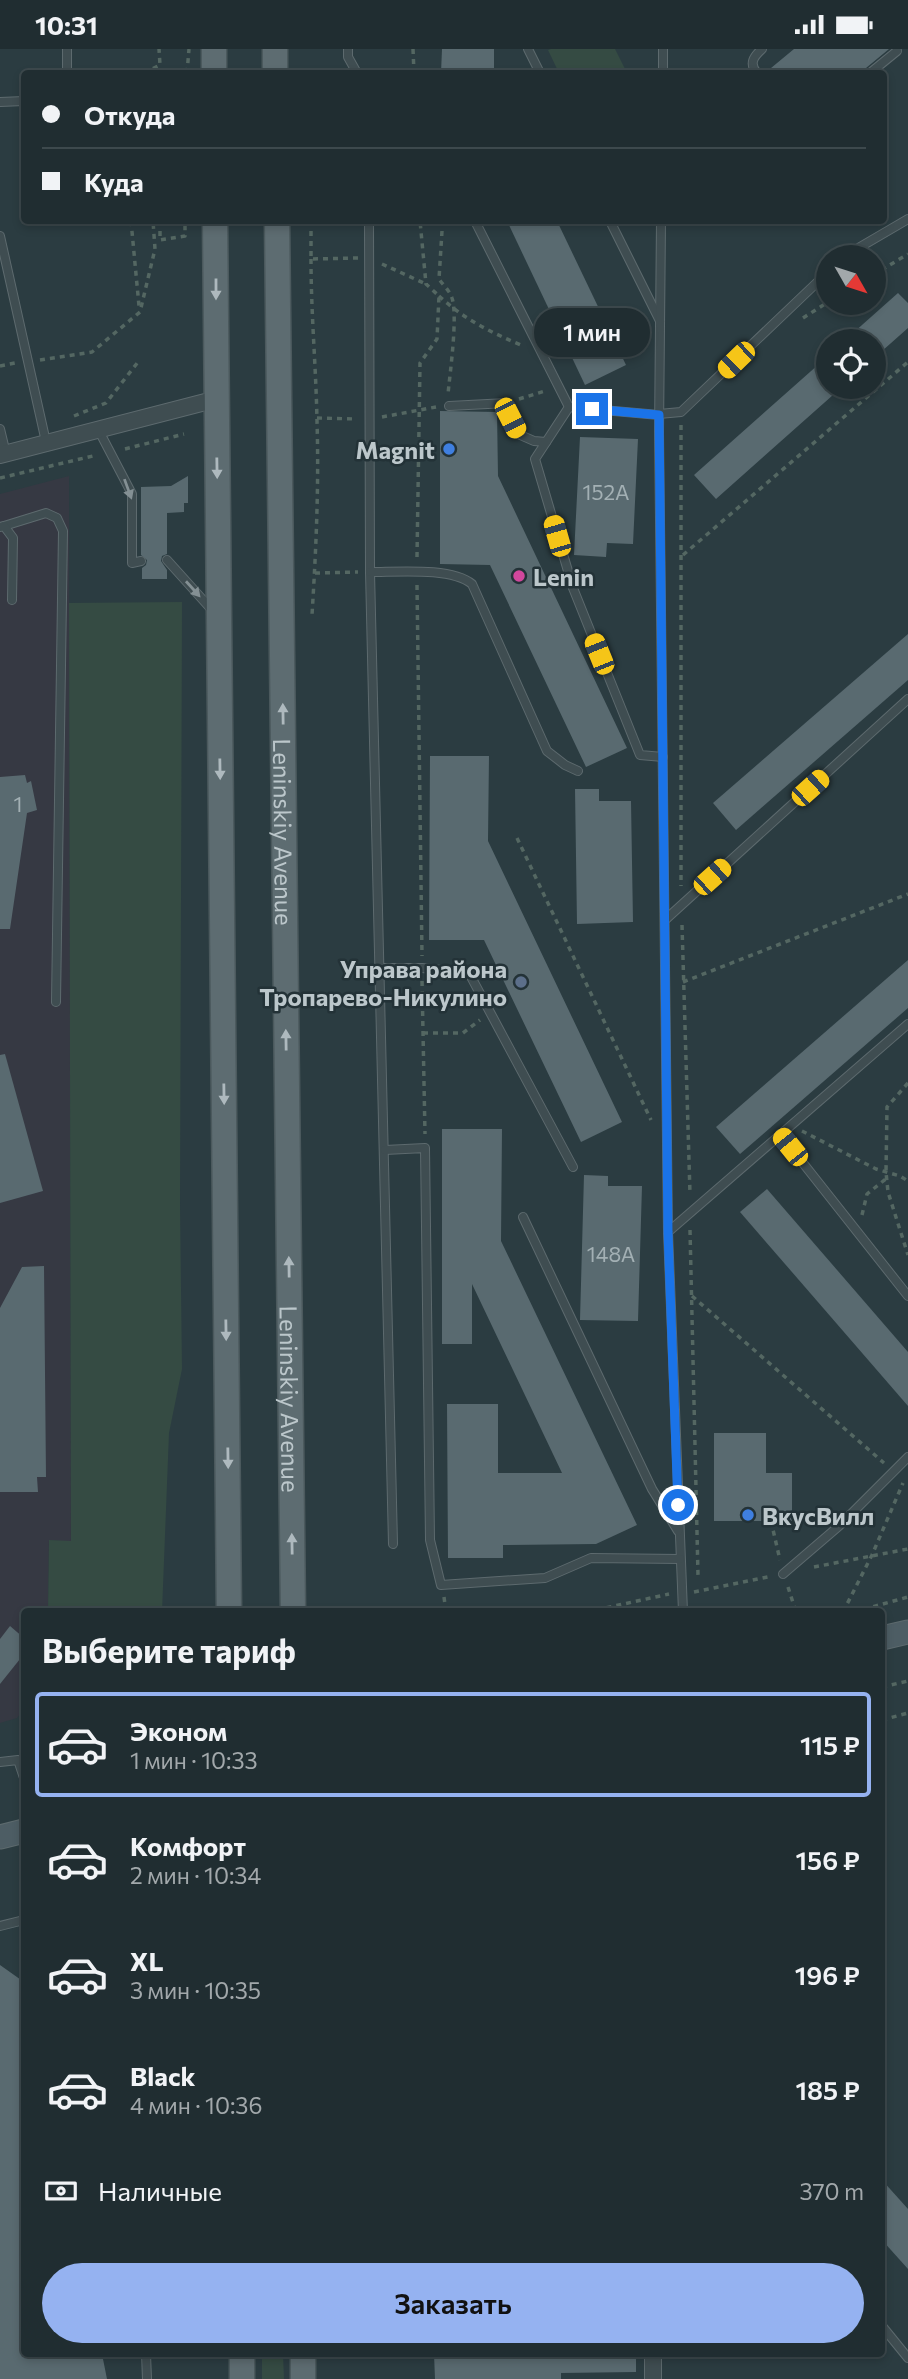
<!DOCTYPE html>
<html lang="ru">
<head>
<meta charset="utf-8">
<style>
  :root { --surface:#202d31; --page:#2d393d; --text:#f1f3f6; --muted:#a2a8ab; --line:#3d494d; --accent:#95b2f1 }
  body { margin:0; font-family:Commissioner,sans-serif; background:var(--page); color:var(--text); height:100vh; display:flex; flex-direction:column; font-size:26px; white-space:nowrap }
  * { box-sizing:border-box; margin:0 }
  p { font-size:23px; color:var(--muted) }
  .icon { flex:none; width:38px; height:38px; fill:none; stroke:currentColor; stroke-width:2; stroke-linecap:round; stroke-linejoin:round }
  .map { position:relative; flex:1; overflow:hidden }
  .details { position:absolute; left:21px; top:1559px; width:864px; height:749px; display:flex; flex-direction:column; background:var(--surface); border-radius:7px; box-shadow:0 4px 10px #0003,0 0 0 2px var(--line) }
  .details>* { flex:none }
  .guide { position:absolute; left:21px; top:21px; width:866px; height:154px; border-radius:7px; box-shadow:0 4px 10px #0003,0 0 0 2px var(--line); display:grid; align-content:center; height:154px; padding:0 21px; background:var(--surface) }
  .needle { width:46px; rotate:129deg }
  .fabs { position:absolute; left:816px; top:196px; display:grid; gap:14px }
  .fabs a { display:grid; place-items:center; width:70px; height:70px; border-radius:50%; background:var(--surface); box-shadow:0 4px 10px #0003,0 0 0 2px var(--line); font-size:35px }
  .end { position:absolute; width:32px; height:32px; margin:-16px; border:9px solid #1a73e8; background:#fff; box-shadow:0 0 0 4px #fff }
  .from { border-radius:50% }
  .bubble { position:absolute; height:49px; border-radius:24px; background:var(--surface); box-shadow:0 4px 10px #0003,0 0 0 2px var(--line); font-size:23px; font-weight:600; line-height:49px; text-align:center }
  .car { position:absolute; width:21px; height:42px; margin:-21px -10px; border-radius:9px; box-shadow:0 0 5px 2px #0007; background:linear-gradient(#f5c518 24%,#345 0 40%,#f5c518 0 76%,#345 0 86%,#f5c518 0) }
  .guide b { display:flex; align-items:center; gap:24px; height:66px; font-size:26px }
  .guide b+b { border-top:2px solid var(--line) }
  .guide i { width:18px; height:18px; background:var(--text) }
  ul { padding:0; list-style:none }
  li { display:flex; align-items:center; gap:21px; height:105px; margin:0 14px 10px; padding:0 7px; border:4px solid transparent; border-radius:7px }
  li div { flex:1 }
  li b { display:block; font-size:26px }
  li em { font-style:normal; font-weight:600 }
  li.selected { border-color:var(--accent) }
  li>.icon { width:63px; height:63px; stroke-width:1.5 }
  h2 { padding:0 21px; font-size:32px; line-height:84px }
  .pay { display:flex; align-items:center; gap:18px; height:77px; padding:0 21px; font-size:26px }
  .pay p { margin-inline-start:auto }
  .cta { display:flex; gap:14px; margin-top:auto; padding:14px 21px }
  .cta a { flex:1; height:80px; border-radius:42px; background:var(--accent); color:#111; font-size:28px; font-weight:600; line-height:80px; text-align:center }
  .status { display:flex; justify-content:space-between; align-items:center; height:49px; padding:0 35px; background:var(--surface); direction:ltr }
  .status svg { height:19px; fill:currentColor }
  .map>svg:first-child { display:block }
</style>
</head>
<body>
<div class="status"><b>10:31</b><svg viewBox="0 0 49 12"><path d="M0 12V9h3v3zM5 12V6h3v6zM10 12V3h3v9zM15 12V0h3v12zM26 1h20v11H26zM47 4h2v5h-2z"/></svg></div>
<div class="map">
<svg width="908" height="2330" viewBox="0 0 908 2330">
  <rect width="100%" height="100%" fill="#2b3c41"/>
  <!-- medical -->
  <polygon fill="#363943" points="69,427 71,1493 49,1491 48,1563 24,1563 24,1660 17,1669 0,1674 0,445"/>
  <!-- green -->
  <g fill="#354b43">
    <polygon points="551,0 615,0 627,24 559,24 548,1"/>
    <polygon points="182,553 180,1156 182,1320 169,1384 162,1563 48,1563 49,1491 71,1492 69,554"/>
    <polygon points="262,2305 283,2305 284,2330 262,2330"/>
  </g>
  <!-- building -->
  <g fill="#596a70">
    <polygon points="442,0 494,0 494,24 441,24"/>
    <polygon points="794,0 889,0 866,19 862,24 765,24"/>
    <polygon points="507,172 557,172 626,316 585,336"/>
    <polygon points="898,244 908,254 908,279 873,310 873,292 844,292"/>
    <polygon points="828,307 828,338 842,338 716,450 694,426"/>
    <polygon points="440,362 497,363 498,427 627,699 586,718 490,516 440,515"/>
    <polygon points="580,388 638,390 633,495 607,494 606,508 574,506"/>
    <polygon points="188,427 188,454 184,454 184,463 167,464 167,505 162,507 161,512 167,521 167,530 142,530 142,519 146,516 147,511 141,506 141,438 171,437"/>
    <polygon points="908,585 908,631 736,781 713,754"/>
    <polygon points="430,707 489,707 488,792 622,1073 581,1093 484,891 429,891"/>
    <polygon points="25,726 27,734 31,732 37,761 27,764 10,880 0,880 0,728"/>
    <polygon points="575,740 599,740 599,752 631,752 633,873 577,875"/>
    <polygon points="908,911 908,959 740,1105 716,1078"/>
    <polygon points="5,1005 43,1142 0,1154 0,1006"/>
    <polygon points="442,1080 502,1080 501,1192 637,1476 596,1495 503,1496 503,1509 448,1509 447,1355 498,1355 498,1424 562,1424 472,1235 472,1295 442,1295"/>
    <polygon points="584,1126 608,1127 608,1137 642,1137 638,1272 580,1271"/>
    <polygon points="767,1140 908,1303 908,1357 740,1163"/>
    <polygon points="44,1217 46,1428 37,1428 38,1443 0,1443 0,1259 22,1218"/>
    <polygon points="714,1384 766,1384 766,1424 792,1424 792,1472 714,1472"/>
    <polygon points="10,1577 24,1589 24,1605 0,1635 0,1590"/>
    <polygon points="0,1916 24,1933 24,2305 102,2305 107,2330 0,2330"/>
    <polygon points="882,2131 908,2160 908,2220 882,2191"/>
    <polygon points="434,2305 636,2305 636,2323 561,2324 561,2330 435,2330"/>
  </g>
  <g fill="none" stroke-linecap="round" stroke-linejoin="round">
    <defs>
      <g id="service">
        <polyline points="348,0 348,8 357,24"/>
        <polyline points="528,0 540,24"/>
        <polyline points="67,24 67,0"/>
        <polyline points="663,24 663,0"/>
        <path d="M757 24C749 15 753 8 762 0"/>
        <polyline points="870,24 897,2"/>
        <polyline points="0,53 24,52"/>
        <polyline points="369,172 370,523 393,1495"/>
        <polyline points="475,172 569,358"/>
        <polyline points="610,172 660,272"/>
        <polyline points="661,172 659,383 668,1183 683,1563"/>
        <polyline points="0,187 46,393"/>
        <polyline points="843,208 908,170"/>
        <polyline points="449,357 507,354 510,369 518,385 534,392 546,393"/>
        <polyline points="659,365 681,363 828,223"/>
        <polyline points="659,366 569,358 535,410 573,539 640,706 663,708"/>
        <polyline points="0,380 6,405"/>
        <polyline points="98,380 132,445 132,514 141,512"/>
        <polyline points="4,477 46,464 57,469 63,482 56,953"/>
        <polyline points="0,478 4,477 13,489 12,551"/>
        <polyline points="167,511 212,561"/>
        <path d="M370 523C398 523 451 518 472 535L547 702 565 716 578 722"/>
        <polyline points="665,871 908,650"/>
        <polyline points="380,919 422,919 469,924 573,1118"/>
        <polyline points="780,1085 908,1247"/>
        <polyline points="385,1101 425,1099 430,1491 441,1536 545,1529 591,1509 680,1510"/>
        <polyline points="523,1168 652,1440 678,1482"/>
        <polyline points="668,1183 908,975"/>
        <polyline points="783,1525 839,1477 908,1408"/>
        <polyline points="0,1713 18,1711 24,1729"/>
        <polyline points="0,1877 24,1871"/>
        <polyline points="882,2277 908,2309"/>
        <polyline points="146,2305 147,2330"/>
      </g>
      <g id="minor">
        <polyline points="0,406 217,350"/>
        <polyline points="653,2330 653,2305"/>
      </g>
      <g id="secondary">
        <polyline points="882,1589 908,1583"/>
        <polyline points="0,1788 24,1782"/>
      </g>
      <g id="primary">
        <polyline points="214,0 214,24"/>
        <polyline points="275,0 275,24"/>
        <polyline points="215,172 229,1563"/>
        <path id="s1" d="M277 172 293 1563"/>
        <polyline points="242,2305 242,2330"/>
        <polyline points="303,2305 303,2330"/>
      </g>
    </defs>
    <!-- service casing -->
    <use href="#service" stroke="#5d6a6e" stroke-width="10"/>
    <!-- minor casing -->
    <use href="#minor" stroke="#5d6a6e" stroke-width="18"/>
    <!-- secondary casing -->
    <use href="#secondary" stroke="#5d6a6e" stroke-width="25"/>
    <!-- primary casing -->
    <use href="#primary" stroke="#4b595d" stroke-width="27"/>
    <!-- path -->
    <g stroke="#546762" stroke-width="3.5" stroke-dasharray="5 5" stroke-linecap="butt">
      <polyline points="413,0 414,24"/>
      <polyline points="144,24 160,16 159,0"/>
      <polyline points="187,24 189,0"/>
      <polyline points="131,172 139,257"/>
      <polyline points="160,172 160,191 185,187 185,172"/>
      <polyline points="311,172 311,210 358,209"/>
      <path d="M442 182 439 230C443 236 450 242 452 249 458 267 450 324 448 345"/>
      <path d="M311 210C311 265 316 318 317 372 319 437 316 501 312 566"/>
      <polyline points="382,215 426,235"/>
      <polyline points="873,226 908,205"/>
      <path d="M439 247C464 270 490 283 521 296"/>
      <polyline points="803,269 828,253"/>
      <polyline points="40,311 92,303 140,263 155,200 153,172"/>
      <polyline points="0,317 15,314"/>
      <polyline points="519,350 545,342"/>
      <polyline points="74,367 106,354 138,313"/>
      <polyline points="382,368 436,358"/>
      <polyline points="317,369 357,370"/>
      <polyline points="681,376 681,837"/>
      <polyline points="125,400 184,385"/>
      <polyline points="0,429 97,406"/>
      <polyline points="683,506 908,313"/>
      <polyline points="417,508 420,314 437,290 439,247 426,235 420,172"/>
      <polyline points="315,524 358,523"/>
      <polyline points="417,536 422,907"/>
      <polyline points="517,789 651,1071"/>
      <polyline points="682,876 690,1145"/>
      <polyline points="422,932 425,1085"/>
      <polyline points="683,933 908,845"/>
      <polyline points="423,984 463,984 480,971"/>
      <polyline points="908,1034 887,1058 886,1123 888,1143 908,1206"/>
      <polyline points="802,1082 876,1120 900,1127 908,1132"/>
      <polyline points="862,1166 867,1145 887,1129"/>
      <polyline points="690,1181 698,1526"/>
      <polyline points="692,1247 884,1414"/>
      <polyline points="771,1472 780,1511"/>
      <polyline points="814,1518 908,1500"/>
      <polyline points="788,1538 796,1563"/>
      <polyline points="694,1543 772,1527"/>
      <polyline points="444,1548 446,1563"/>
      <polyline points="587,1563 669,1545"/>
      <polyline points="843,1563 872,1506 903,1434"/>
      <polyline points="854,1563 908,1548"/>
      <polyline points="882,1638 908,1632"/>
      <polyline points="882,1671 908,1664"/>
    </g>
    <!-- service -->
    <use href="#service" stroke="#3f4d51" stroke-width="8"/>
    <!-- minor -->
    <use href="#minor" stroke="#3f4d51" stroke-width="16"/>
    <!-- secondary -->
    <use href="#secondary" stroke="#4d5d64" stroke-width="23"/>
    <!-- primary -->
    <use href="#primary" stroke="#5d6c71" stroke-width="24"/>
  </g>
  <!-- one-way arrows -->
  <defs><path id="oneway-solid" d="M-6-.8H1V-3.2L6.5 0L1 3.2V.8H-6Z" transform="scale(1.75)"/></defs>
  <g fill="#aeb9be">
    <use href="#oneway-solid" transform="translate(216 240) rotate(90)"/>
    <use href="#oneway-solid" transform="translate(217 419) rotate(89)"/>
    <use href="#oneway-solid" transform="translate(283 665) rotate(-91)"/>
    <use href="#oneway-solid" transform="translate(220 720) rotate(89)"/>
    <use href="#oneway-solid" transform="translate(286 991) rotate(-91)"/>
    <use href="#oneway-solid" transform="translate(224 1045) rotate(89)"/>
    <use href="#oneway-solid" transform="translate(289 1218) rotate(-91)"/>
    <use href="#oneway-solid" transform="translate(226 1281) rotate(89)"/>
    <use href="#oneway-solid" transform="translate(228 1409) rotate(89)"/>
    <use href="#oneway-solid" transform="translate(292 1495) rotate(-91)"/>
  </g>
  <g fill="#849094">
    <use href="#oneway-solid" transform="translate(128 440) rotate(70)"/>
    <use href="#oneway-solid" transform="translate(193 540) rotate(48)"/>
  </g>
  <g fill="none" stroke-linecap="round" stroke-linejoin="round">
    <!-- route -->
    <polyline stroke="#1a73e8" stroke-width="9" points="592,360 659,366 668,1183 678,1456"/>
  </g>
  <!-- markers -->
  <g fill="#3f7fe0" stroke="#233237" stroke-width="2.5">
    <circle cx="449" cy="400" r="7"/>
    <circle cx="748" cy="1466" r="7"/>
  </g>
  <circle fill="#d1479c" stroke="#233237" stroke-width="2.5" cx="519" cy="527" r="7"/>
  <circle fill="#5c6f8a" stroke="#233237" stroke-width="2.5" cx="521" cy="933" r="7"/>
  <g text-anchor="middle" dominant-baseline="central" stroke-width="5" stroke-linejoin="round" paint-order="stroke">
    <!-- number labels -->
    <g font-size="21" fill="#a3b0b4">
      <text x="606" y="442">152А</text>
      <text x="18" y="754">1</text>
      <text x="611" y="1204">148А</text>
    </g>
    <!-- poi labels -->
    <g font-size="24" font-weight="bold" fill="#bcc7cb" stroke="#233237" text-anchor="end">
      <text x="435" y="400">Magnit</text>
      <text x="533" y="527" text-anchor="start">Lenin</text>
      <text x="507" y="919">Управа района<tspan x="507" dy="28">Тропарево-Никулино</tspan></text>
      <text x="762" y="1466" text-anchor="start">ВкусВилл</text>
    </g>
    <!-- street labels -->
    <g font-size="24" fill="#bcc7cb" stroke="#233237">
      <text stroke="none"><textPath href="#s1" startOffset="611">Leninskiy Avenue</textPath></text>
      <text stroke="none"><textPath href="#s1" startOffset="1178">Leninskiy Avenue</textPath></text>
    </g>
  </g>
</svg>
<div class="fabs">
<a><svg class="needle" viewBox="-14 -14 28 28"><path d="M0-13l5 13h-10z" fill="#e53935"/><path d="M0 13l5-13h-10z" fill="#a2a8ab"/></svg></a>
<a><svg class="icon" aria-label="locate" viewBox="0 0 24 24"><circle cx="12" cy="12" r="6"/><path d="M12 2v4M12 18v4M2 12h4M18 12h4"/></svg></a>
</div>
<i class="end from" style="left:678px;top:1456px"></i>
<i class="end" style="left:592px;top:360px"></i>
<div class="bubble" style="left:534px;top:259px;width:116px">1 мин</div>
<i class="car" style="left:736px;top:311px;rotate:226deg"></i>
<i class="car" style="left:510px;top:369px;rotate:153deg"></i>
<i class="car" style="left:557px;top:487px;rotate:344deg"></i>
<i class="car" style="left:599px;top:605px;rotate:338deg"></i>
<i class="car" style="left:810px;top:739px;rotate:48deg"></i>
<i class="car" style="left:712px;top:828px;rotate:48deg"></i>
<i class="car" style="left:790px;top:1098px;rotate:321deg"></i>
<div class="guide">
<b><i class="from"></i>Откуда</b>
<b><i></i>Куда</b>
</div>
<section class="details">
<h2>Выберите тариф</h2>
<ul>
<li class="selected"><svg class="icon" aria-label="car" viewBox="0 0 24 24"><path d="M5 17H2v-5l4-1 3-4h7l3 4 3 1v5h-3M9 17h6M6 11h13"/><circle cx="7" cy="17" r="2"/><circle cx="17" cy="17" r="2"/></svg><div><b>Эконом</b><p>1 мин · 10:33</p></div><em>115 ₽</em></li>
<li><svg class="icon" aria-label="car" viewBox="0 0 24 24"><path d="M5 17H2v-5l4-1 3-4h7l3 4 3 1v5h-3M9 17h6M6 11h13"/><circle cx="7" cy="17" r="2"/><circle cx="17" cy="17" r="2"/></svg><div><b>Комфорт</b><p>2 мин · 10:34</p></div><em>156 ₽</em></li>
<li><svg class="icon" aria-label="car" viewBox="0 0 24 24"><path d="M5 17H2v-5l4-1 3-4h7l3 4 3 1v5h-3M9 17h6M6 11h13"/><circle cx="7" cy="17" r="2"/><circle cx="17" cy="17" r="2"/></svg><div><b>XL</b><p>3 мин · 10:35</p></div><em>196 ₽</em></li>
<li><svg class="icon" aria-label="car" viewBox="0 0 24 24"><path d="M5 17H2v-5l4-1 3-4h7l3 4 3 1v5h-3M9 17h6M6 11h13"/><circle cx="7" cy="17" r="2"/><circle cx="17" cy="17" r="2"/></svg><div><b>Black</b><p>4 мин · 10:36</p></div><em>185 ₽</em></li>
</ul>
<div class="pay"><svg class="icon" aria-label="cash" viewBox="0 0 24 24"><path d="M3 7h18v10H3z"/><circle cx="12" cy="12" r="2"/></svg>Наличные<p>370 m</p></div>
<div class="cta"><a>Заказать</a></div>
</section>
</div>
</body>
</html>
